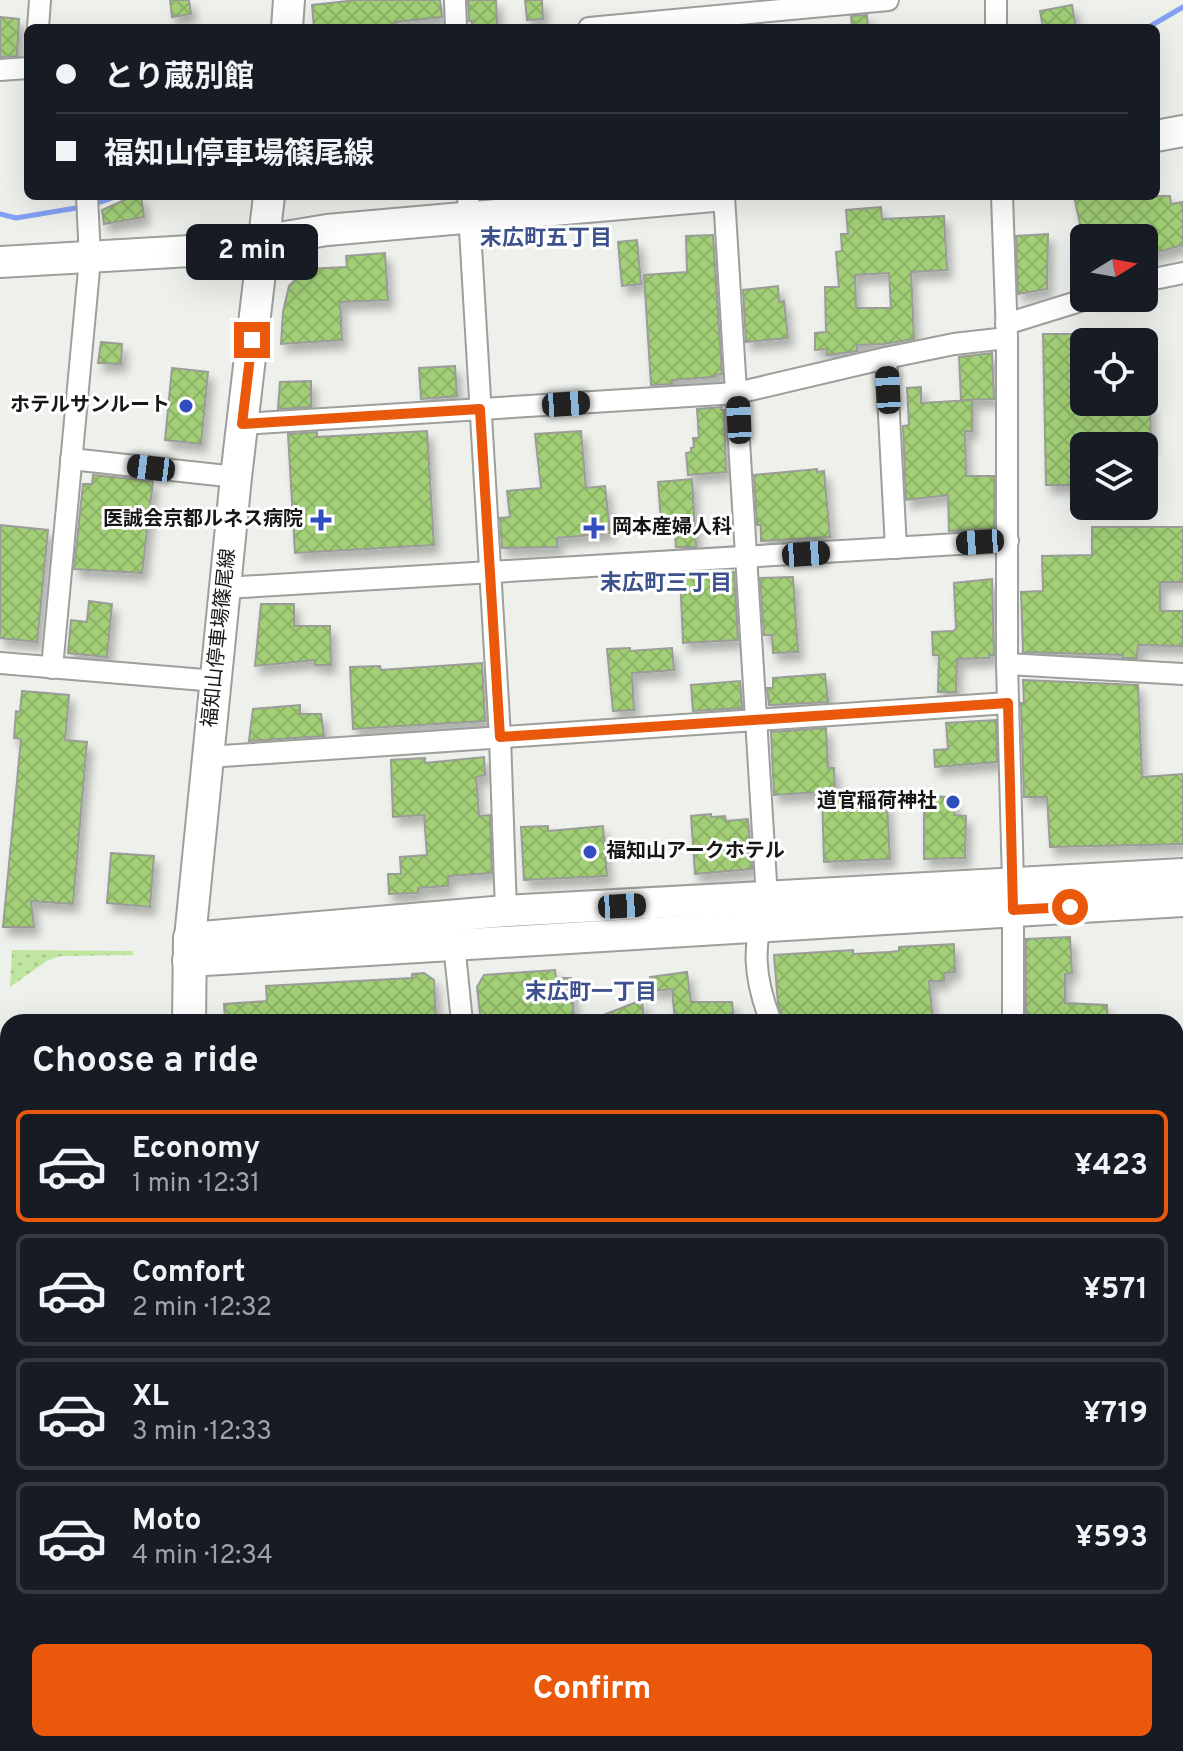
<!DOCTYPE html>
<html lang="en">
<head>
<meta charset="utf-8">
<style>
  :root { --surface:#171b24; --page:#20242c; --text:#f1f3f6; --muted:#9ea1a6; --line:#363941; --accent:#ea580c }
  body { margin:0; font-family:Overpass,"Noto Sans JP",sans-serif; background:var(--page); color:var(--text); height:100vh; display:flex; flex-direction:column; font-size:30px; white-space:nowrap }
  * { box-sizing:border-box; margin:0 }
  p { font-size:26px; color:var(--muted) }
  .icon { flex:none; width:44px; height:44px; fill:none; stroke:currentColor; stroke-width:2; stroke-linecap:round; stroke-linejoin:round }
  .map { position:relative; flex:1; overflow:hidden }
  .side { position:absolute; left:0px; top:1014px; width:1184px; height:738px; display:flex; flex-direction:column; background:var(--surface); border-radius:24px 24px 0 0; box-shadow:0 8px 32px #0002 }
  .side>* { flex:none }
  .hud { position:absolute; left:24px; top:24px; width:1136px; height:176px; border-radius:12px; box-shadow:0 8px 32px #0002; display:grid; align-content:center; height:176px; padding:0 32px; background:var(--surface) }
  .needle { width:52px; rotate:79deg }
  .buttons { position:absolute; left:1070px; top:224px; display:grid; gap:16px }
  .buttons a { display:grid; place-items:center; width:88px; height:88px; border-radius:12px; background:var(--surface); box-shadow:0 8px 32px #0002; font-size:40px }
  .end { position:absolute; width:36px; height:36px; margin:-18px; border:10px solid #ea580c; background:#fff; box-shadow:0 0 0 4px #fff }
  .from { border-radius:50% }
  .bubble { position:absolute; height:56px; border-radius:12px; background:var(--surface); box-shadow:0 8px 32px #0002; font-size:26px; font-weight:700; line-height:56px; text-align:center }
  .car { position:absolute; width:24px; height:48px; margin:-24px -12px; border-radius:10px; box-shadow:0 0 6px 2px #0007; background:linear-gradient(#222 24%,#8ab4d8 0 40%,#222 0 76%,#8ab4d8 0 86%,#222 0) }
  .hud b { display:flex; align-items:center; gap:28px; height:76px; font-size:30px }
  .hud b+b { border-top:2px solid var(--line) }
  .hud i { width:20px; height:20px; background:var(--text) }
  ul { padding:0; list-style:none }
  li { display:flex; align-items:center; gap:24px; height:112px; margin:0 16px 12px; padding:0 16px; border:4px solid var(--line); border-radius:12px }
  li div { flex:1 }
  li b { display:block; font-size:30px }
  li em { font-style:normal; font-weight:700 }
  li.on { border-color:var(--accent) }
  li>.icon { width:72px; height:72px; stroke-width:1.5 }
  h2 { padding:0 32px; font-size:36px; line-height:96px }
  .action { display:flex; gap:16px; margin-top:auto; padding:16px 32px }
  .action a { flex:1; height:92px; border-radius:12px; background:var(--accent); color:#fff; font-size:32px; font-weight:700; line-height:92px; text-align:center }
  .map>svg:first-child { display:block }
</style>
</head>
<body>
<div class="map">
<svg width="1183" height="1751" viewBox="0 0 1183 1751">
  <defs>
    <pattern id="grass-dots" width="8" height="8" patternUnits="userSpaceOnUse" patternTransform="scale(2)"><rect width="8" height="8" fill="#c0e59f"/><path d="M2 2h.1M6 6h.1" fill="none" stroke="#a4c488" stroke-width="1.8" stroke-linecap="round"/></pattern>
    <pattern id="building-cross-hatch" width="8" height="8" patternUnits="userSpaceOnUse" patternTransform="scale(2)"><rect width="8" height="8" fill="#a2cf76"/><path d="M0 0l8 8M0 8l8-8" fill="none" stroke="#8bb165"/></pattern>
    <filter id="shadow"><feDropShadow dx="5" dy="8" stdDeviation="4" flood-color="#0004"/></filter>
  </defs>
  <rect width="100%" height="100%" fill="#edf0eb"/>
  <!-- grass -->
  <polygon fill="url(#grass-dots)" points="12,950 133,951 133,955 61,956 48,960 10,987"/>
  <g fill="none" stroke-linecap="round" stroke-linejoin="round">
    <!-- stream -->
    <g stroke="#83a1f4" stroke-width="5">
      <polyline points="1147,28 1183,7"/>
      <polyline points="92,205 118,196"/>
      <polyline points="0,214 16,218 82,207"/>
    </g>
  </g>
  <!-- building -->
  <g fill="url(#building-cross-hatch)" stroke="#9a9c98" stroke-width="2" fill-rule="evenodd" filter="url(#shadow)">
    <polygon points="170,0 189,0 191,14 172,17"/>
    <polygon points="357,0 440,0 442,17 396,22 396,24 390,25 390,28 314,28 312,5"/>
    <polygon points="468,0 496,0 497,25 472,26 472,21 469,21"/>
    <polygon points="525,0 542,0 543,19 527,20"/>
    <polygon points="1072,5 1076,28 1043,28 1040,11"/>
    <polygon points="867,15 868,28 852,28 851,16"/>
    <polygon points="0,17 19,19 17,56 0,57"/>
    <polygon points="133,196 141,196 144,217 104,224 102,210"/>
    <polygon points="1074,196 1170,196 1171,204 1183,202 1183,245 1144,256 1144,238 1083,238"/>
    <path d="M881 207 882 219 944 216 947 270 911 272 914 339 883 344 857 345V351L827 355V349L815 350V333L826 332 825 287H839L836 252 842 251 841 234H848L846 210ZM889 273 891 308H856L855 275Z"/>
    <polygon points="1048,234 1047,289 1018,294 1016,236"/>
    <polygon points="713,235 722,374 714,375 714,377 672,380 672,384 651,385 644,275 687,272 686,236"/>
    <polygon points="637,240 641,284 622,286 618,242"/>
    <polygon points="385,253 388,300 340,302 342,340 281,344 283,312 289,286 305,269 347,267 346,256"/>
    <polygon points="778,286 779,302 784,301 788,338 746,342 743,290"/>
    <polygon points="1043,334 1084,334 1084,402 1150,402 1151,446 1084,446 1084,485 1046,485"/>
    <polygon points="101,342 122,344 121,364 98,363"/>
    <polygon points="992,353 994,399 961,400 959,357"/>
    <polygon points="455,366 457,396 421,399 419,368"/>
    <polygon points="172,368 208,372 201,444 165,440"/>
    <polygon points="311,381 311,407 278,409 280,382"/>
    <polygon points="921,387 921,403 972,400 972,431 965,431 966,476 994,476 994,529 949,531 948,495 906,500 903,426 909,425 907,388"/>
    <polygon points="722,407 721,410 724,410 726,472 688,475 686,453 691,452 691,448 694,447 693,438 699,438 697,409"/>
    <polygon points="427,431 434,545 295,553 288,434 317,432 317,437"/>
    <polygon points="581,431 586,488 605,486 610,533 557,538 557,547 502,548 500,518 510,517 507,491 541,488 535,434"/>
    <polygon points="817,469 817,472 824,471 830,537 761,541 761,525 757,525 754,475"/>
    <polygon points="93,475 153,481 142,573 74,569 83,484 92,484"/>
    <polygon points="692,479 696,547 676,547 674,520 661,521 658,482"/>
    <polygon points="0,525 48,530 37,642 0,638"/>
    <polygon points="1092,527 1183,527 1183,582 1160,582 1160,611 1183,611 1183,646 1138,645 1137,658 1123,658 1123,655 1023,652 1021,592 1043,591 1042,556 1092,555"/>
    <polygon points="734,572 738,640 683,643 680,574"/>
    <polygon points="793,577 798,652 773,653 772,635 764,635 760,578"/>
    <polygon points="992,579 994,655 989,655 989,658 957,659 956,692 938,692 939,655 933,655 932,632 953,631 956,629 954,583"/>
    <polygon points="89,601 112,604 107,657 68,653 71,620 87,622"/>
    <polygon points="261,604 294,604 294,626 330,626 331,665 315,665 315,660 255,666"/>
    <polygon points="630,648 630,651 672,648 674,670 632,673 634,710 613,711 607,649"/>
    <polygon points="482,663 485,721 353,729 350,667 380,666 381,670"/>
    <polygon points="825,674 828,702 769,705 767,688 773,688 773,678"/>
    <polygon points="1023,680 1138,685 1142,777 1183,774 1183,844 1050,847 1047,797 1024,797 1021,703 1024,703"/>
    <polygon points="740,681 742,708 693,711 691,685"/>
    <polygon points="22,691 69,695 65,740 87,742 73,904 31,901 34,927 3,927 21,739 14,738 16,711 20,712"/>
    <polygon points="300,705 300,714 321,714 324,736 249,741 253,709"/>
    <polygon points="996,720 997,762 935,767 934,750 948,749 946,723"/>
    <polygon points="826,728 828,768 834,768 835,791 774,795 771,732"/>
    <polygon points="484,757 485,775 476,777 479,816 490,815 492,873 448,876 448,886 418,888 418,893 389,894 388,874 401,874 400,857 427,855 424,815 393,817 391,760 425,758 425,763"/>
    <polygon points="822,793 866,793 868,805 887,804 890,859 824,862"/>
    <polygon points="924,796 954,797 954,815 966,816 965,858 924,859"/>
    <polygon points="711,814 711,817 725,816 726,821 748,819 752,869 695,874 691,816"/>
    <polygon points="548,826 548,831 603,826 607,876 524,880 521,827"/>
    <polygon points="111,853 154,856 150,907 107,903"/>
    <polygon points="1070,937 1072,973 1065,974 1065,1003 1107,1005 1108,1022 1026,1022 1026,939"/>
    <polygon points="954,944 955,972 944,973 944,981 929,981 933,1022 827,1022 827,1018 784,1022 778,1003 774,955 853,950 853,954 889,952 899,951 899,947"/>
    <polygon points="555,970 556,978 571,978 574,1022 481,1022 477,987 484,975"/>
    <polygon points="687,972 691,1002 732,1002 734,1022 675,1022 672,989 652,991 650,977"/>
    <polygon points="424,973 434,980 436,1021 225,1022 224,1004 267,1001 266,986 412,978 412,974"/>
    <polygon points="642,1000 644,1022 588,1022 588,1021"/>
  </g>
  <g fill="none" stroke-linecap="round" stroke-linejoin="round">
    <defs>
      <g id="street">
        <polyline points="455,0 456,28"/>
        <polyline points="38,28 40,0"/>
        <polyline points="589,28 888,0"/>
        <polyline points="996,28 996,0"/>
        <polyline points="0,70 28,68"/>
        <polyline points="468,196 500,737 506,911"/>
        <path d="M724 196 767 898C752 945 753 976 771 1022"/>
        <polyline points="1002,196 1007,338 1007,664 1013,882 1013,1022"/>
        <polyline points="1144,281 1183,273"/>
        <polyline points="1006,324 1090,298"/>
        <polyline points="886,358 896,548"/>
        <polyline points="242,424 737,393 886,358 954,344 1007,338"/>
        <polyline points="71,459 236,477"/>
        <polyline points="225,588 1008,541"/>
        <polyline points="0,663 216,681"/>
        <polyline points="1007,664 1183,674"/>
        <polyline points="52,668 90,259 87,196"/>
        <polyline points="208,757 1008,703"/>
        <polyline points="453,934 462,1022"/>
        <polyline points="1176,1045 1183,1045"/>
        <polyline points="0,1171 8,1174"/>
        <polyline points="1176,1370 1183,1366"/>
        <polyline points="0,1427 8,1426"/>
        <polyline points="1176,1469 1183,1466"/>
        <polyline points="1176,1549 1183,1547"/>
        <polyline points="1176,1630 1183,1629"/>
        <polyline points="133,1744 134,1751"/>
        <polyline points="604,1744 605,1751"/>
        <polyline points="790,1744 793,1751"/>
        <polyline points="915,1744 917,1751"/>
        <polyline points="1148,1744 1151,1751"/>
        <polyline points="351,1751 382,1744"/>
      </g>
      <g id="secondary">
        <polyline points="287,28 289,0"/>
        <polyline points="1156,136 1183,131"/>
        <polyline points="269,196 236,477 190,938 506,911 1183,874"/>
        <polyline points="0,262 208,250 327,230 713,196"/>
        <polyline points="188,961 1183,901"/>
      </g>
      <g id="primary">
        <polyline points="189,1022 190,938"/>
        <polyline points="240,1744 242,1751"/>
      </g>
    </defs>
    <!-- street casing -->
    <use href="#street" stroke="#9c9f9a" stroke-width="24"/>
    <!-- secondary casing -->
    <use href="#secondary" stroke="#9c9f9a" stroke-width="34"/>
    <!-- primary casing -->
    <use href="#primary" stroke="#9c9f9a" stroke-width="36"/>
    <!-- street -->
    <use href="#street" stroke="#fff" stroke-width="20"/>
    <!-- secondary -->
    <use href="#secondary" stroke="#fff" stroke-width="30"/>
    <!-- primary -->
    <use href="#primary" stroke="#fff" stroke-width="32"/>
  </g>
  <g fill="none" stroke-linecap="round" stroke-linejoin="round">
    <!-- route -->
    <polyline stroke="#ea580c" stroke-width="10" points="252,340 242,424 480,409 500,737 1008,703 1013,910 1070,907"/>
  </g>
  <!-- markers -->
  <g fill="#324dbe" stroke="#fff" stroke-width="3">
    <circle cx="186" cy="406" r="8"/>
    <path d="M317 508h8v8h8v8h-8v8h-8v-8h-8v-8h8z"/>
    <path d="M590 516h8v8h8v8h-8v8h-8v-8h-8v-8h8z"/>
    <circle cx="953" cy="802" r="8"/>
    <circle cx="590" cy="852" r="8"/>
  </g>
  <g text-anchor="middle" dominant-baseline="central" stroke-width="6" stroke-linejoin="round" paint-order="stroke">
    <!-- poi labels -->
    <g font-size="20" font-weight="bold" fill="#171716" stroke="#fff" text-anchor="end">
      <text x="170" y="406">ホテルサンルート</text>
      <text x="303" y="520">医誠会京都ルネス病院</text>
      <text x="612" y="528" text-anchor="start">岡本産婦人科</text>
      <text x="937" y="802">道官稲荷神社</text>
      <text x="606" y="852" text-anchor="start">福知山アークホテル</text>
    </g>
    <!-- street labels -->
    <g font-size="20" fill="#171716" stroke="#fff">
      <text transform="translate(220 638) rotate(-84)">福知山停車場篠尾線</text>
    </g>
    <!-- neighbourhood labels -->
    <g font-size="22" font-weight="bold" fill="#3d518c" stroke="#fff">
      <text x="546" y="239">末広町五丁目</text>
      <text x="666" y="584">末広町三丁目</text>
      <text x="591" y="993">末広町一丁目</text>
    </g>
  </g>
</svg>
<div class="buttons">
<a><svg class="needle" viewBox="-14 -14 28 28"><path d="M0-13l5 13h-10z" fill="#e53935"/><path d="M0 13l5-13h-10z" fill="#9ea1a6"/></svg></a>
<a><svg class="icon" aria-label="locate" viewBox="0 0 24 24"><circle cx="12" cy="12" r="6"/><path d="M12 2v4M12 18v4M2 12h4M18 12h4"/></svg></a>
<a><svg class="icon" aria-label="layers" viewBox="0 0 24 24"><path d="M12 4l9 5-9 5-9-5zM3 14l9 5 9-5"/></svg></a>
</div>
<i class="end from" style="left:1070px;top:907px"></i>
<i class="end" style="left:252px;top:340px"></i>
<div class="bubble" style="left:186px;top:224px;width:132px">2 min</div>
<i class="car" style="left:888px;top:390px;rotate:357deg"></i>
<i class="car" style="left:566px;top:404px;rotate:86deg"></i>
<i class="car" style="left:739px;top:420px;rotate:357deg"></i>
<i class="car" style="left:151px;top:468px;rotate:277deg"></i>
<i class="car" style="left:980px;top:542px;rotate:266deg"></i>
<i class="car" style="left:806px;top:554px;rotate:86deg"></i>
<i class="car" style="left:622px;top:906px;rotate:87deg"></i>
<div class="hud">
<b><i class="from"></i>とり蔵別館</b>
<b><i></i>福知山停車場篠尾線</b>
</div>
<section class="side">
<h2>Choose a ride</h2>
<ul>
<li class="on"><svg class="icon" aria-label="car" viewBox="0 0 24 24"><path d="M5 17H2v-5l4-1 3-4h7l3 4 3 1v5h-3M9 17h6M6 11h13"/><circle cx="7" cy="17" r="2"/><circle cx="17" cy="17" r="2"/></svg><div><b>Economy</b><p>1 min · 12:31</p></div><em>¥423</em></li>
<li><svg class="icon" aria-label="car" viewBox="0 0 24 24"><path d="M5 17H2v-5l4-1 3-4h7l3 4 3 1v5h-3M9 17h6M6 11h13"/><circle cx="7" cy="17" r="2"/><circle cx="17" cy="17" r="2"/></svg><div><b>Comfort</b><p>2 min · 12:32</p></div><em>¥571</em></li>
<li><svg class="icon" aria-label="car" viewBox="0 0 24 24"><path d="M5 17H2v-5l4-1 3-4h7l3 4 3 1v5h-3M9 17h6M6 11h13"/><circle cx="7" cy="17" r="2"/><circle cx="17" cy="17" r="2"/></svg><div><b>XL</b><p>3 min · 12:33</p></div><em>¥719</em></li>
<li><svg class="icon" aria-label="car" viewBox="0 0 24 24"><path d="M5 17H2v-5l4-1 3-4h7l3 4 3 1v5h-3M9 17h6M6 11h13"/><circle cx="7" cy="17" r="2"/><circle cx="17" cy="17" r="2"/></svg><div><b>Moto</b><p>4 min · 12:34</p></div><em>¥593</em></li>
</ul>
<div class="action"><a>Confirm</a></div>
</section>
</div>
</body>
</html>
